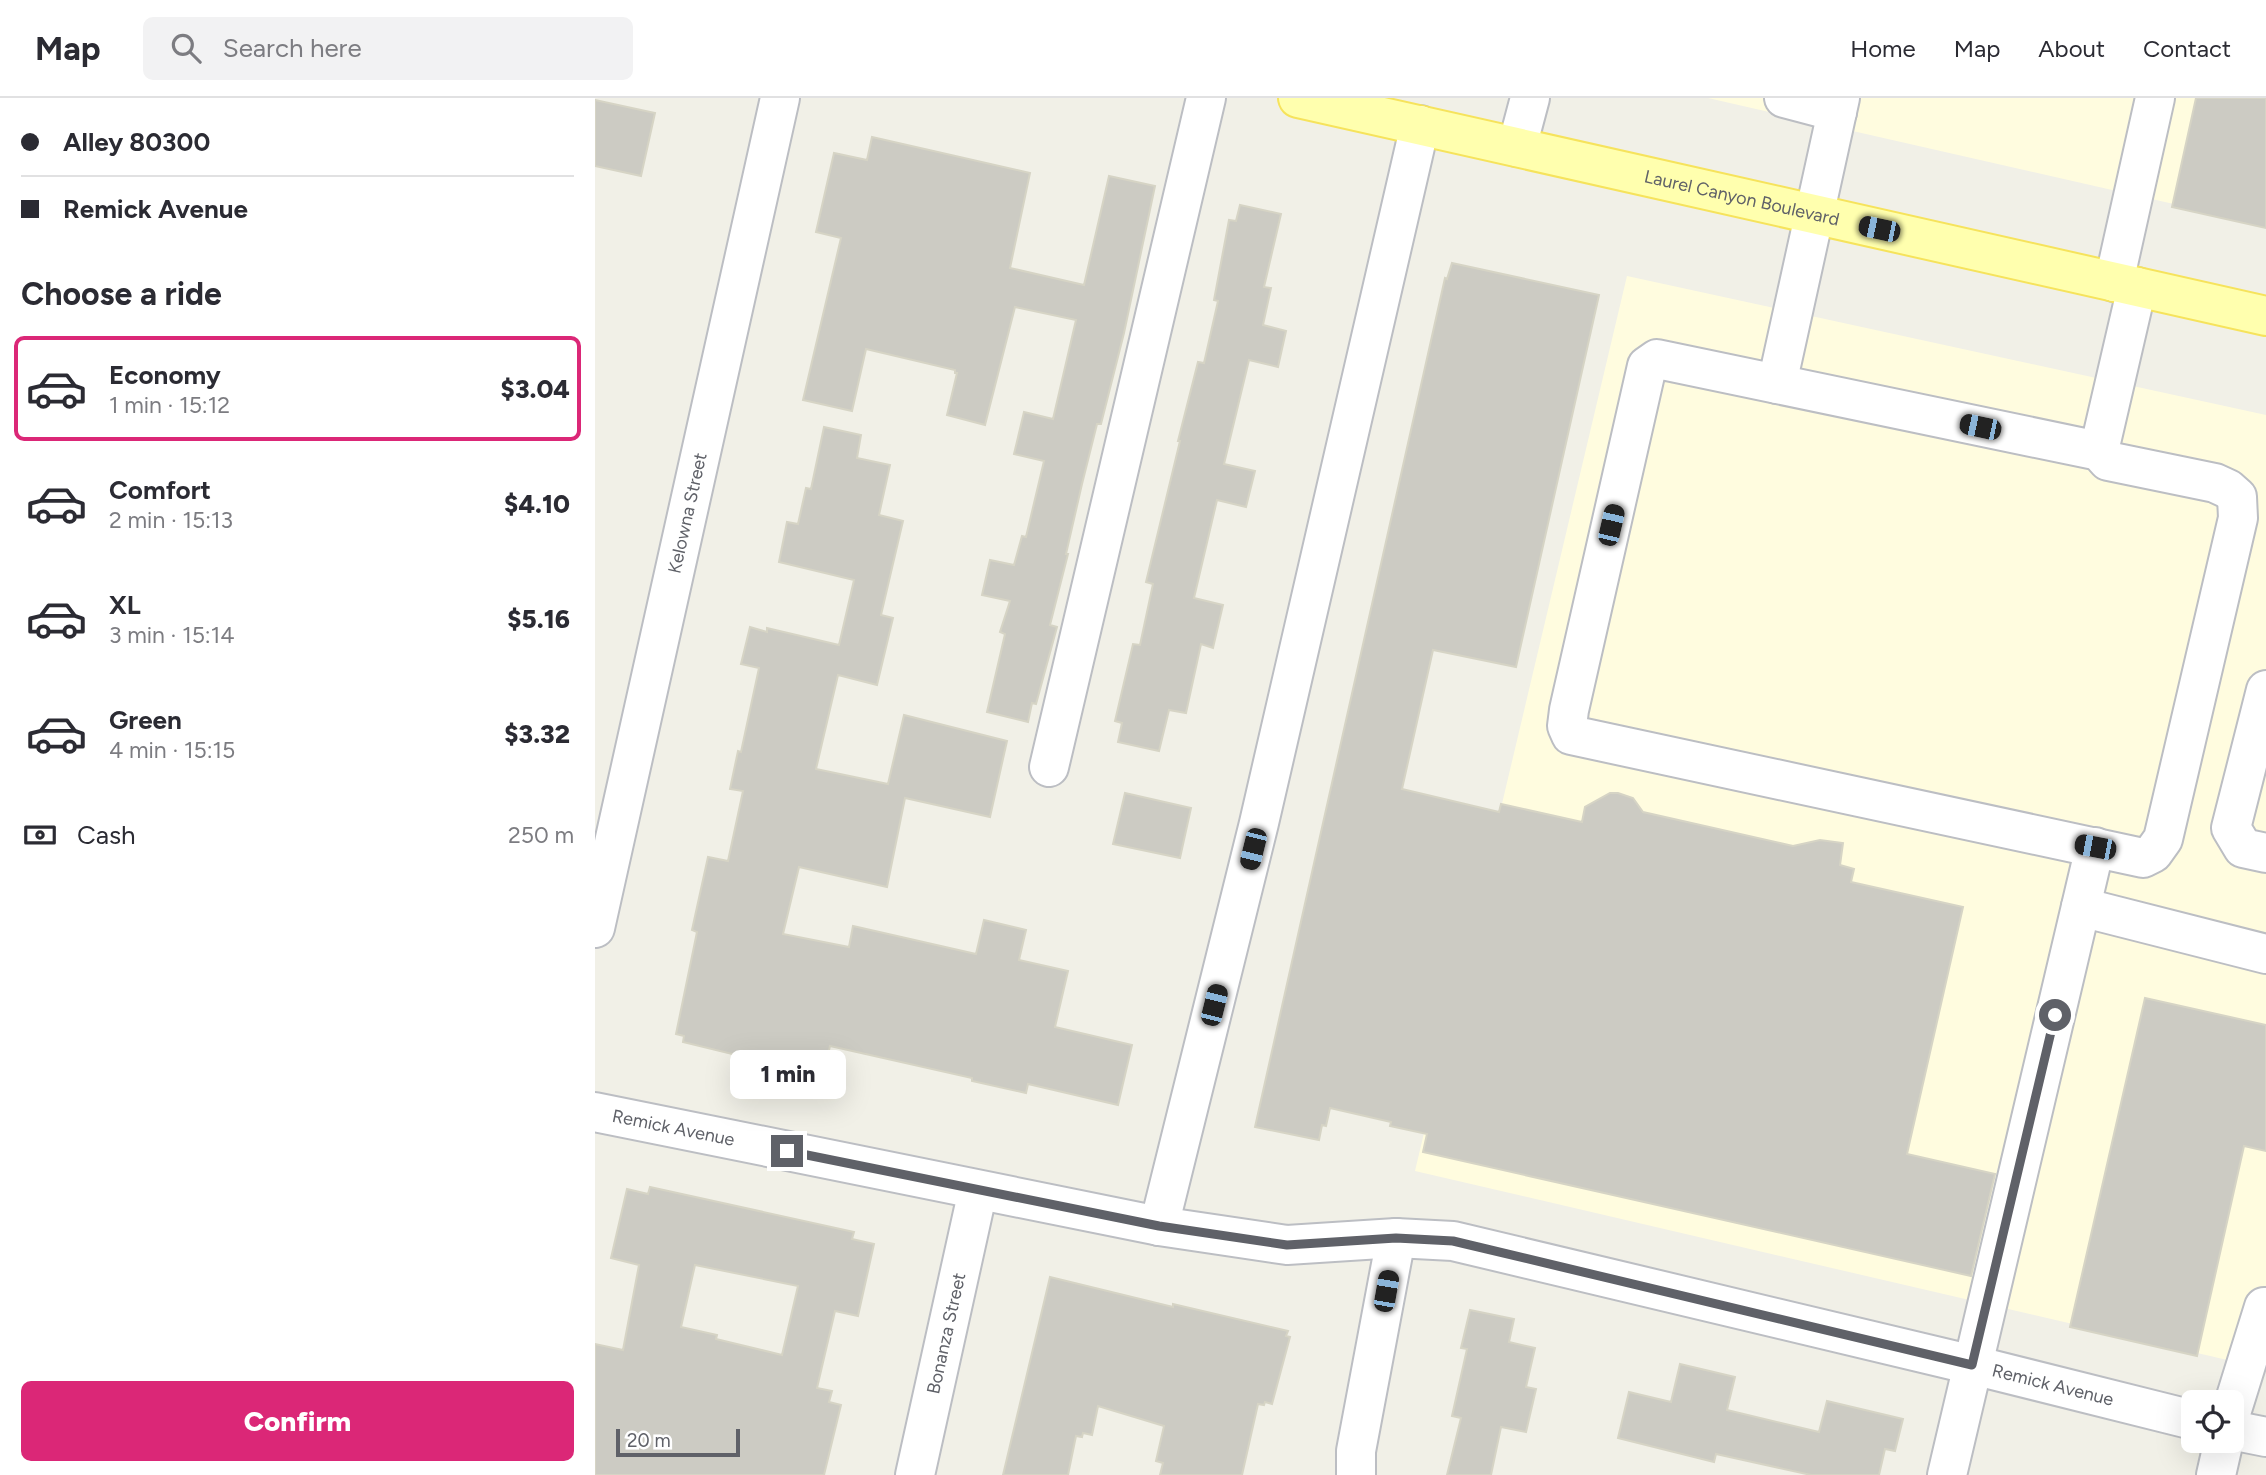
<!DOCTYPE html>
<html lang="en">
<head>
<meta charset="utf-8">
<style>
  :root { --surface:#fff; --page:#f2f2f3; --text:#2b2b33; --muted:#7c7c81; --line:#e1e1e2; --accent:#db2777 }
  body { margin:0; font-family:Figtree,sans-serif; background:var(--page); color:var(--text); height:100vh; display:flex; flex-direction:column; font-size:26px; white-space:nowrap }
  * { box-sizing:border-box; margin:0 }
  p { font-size:23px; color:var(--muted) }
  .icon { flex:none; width:38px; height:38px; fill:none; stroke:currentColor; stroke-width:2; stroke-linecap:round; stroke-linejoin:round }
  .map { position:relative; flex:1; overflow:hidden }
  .side { display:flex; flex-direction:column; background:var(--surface); width:595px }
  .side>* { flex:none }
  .hud { display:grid; align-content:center; height:154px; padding:0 21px; background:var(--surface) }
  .tools { position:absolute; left:1586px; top:1292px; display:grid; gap:14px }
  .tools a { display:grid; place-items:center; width:63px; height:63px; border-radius:10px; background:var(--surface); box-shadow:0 7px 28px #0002; font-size:35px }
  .scale { position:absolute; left:21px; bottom:18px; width:124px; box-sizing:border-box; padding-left:7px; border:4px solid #5f6168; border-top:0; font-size:19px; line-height:24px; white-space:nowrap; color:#5f6168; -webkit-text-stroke:5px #fff; paint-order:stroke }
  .end { position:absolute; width:32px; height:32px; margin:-16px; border:9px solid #5f6168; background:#fff; box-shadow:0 0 0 4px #fff }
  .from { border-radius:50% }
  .bubble { position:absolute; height:49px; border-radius:10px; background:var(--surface); box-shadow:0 7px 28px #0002; font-size:23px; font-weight:800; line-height:49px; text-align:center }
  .car { position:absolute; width:21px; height:42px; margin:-21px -10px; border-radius:9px; box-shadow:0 0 5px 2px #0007; background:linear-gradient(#222 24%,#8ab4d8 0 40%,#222 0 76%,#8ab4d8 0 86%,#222 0) }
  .hud b { display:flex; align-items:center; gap:24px; height:66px; font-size:26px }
  .hud b+b { border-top:2px solid var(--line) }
  .hud i { width:18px; height:18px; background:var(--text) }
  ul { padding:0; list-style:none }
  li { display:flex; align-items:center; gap:21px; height:105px; margin:0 14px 10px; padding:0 7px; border:4px solid transparent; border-radius:10px }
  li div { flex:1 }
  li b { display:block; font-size:26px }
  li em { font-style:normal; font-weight:800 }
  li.active { border-color:var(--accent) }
  li>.icon { width:63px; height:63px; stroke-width:1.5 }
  h2 { padding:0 21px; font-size:32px; line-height:84px }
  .pay { display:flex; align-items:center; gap:18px; height:77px; padding:0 21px; font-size:26px }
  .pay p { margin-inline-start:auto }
  .cta { display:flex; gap:14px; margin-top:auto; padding:14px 21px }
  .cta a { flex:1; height:80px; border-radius:10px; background:var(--accent); color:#fff; font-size:28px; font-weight:800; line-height:80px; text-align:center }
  header { display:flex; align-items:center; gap:42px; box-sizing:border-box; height:98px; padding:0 35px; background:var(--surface); border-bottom:2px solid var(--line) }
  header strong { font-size:33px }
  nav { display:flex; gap:38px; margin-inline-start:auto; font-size:24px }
  .search { width:490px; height:63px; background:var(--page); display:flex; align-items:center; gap:18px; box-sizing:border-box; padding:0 24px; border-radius:10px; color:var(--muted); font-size:26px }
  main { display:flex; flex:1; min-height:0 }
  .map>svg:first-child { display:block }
</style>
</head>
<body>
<header>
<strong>Map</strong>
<div class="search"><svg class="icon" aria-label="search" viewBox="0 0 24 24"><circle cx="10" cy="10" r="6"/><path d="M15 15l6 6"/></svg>Search here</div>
<nav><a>Home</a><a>Map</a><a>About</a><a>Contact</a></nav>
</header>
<main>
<section class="side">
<div class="hud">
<b><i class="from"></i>Alley 80300</b>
<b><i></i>Remick Avenue</b>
</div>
<h2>Choose a ride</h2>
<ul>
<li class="active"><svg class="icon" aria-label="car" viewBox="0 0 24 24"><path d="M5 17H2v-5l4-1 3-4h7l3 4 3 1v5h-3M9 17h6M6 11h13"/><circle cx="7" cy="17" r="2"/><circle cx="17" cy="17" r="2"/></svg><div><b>Economy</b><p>1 min · 15:12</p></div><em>$3.04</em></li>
<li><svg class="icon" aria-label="car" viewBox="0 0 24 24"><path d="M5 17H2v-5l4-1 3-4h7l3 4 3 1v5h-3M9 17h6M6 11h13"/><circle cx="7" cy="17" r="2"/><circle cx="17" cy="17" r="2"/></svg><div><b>Comfort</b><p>2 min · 15:13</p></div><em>$4.10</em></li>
<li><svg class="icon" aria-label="car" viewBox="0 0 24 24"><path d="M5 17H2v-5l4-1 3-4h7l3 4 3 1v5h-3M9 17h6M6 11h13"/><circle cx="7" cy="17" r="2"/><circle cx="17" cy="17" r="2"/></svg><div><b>XL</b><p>3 min · 15:14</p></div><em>$5.16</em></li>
<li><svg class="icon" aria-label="car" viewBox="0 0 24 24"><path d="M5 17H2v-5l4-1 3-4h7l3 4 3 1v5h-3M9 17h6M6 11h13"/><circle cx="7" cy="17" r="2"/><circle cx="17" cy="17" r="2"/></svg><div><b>Green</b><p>4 min · 15:15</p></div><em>$3.32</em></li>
</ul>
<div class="pay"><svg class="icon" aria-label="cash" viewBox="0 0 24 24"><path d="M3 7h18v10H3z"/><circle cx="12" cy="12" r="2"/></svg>Cash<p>250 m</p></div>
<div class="cta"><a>Confirm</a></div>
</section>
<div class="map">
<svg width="1671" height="1377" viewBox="0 0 1671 1377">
  <rect width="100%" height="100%" fill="#f1f0e7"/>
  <!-- commercial -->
  <g fill="#fffcdf">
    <polygon points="1113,0 1671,0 1671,127"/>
    <polygon points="1032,178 1671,317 1671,1271 820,1073"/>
  </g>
  <!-- building -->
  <g fill="#cccbc3" stroke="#d6d4c5" stroke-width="2" fill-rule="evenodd">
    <polygon points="1601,0 1671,0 1671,130 1577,109"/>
    <polygon points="0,2 60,15 46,78 0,68"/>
    <polygon points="277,39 435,75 415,170 489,187 514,78 560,88 529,235 506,326 502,326 487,386 471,456 473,456 455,527 462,529 441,606 437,605 433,624 392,614 410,536 405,534 415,503 387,497 395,462 419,467 427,438 431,439 449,363 419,356 429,314 458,321 481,222 420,209 390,327 352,317 362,275 360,275 360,272 271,251 257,313 208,302 246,140 221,134 239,55 272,62"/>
    <polygon points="645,107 686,116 669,189 676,190 668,227 691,233 683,269 654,262 629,366 660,373 651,409 622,402 599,500 628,507 618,550 606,546 591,615 574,612 564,653 523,644 527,625 520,623 538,546 545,547 558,486 551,484 585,343 583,343 603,264 609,265 623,203 619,202 634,122 641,123"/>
    <polygon points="857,165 1004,197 921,569 838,552 807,691 904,714 906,706 987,724 990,709 1015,695 1023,695 1038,700 1048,714 1198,748 1225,742 1248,745 1245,767 1259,771 1256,784 1368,809 1312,1056 1400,1076 1376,1178 828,1054 832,1036 795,1028 796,1024 735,1010 731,1028 727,1027 724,1042 660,1029 850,180 852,181"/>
    <polygon points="229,329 266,337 262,360 295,367 284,417 308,423 286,517 298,520 282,587 243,577 221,671 293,686 309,617 412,643 395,719 310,700 292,789 204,769 188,836 254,849 258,828 381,856 389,822 431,832 424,862 473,873 460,929 537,947 523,1007 433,986 431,995 377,983 377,980 235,948 228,978 88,944 89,938 81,936 102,834 97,832 113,759 133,763 148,693 135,691 143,653 146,654 164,570 146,566 155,529 172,534 172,530 244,547 259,482 184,464 192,424 203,426 211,390 216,391"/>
    <polygon points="530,695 596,710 585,760 518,746"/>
    <polygon points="1550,900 1671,927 1671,1053 1649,1048 1602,1258 1475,1229"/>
    <path d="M55 1089 259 1134 257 1141 279 1146 263 1218 240 1213 222 1290 237 1293 234 1304 246 1307 229 1377H0V1246L28 1252 44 1167 16 1160 32 1091 53 1096ZM100 1167 203 1188 187 1257 121 1241 122 1237 86 1229Z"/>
    <polygon points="455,1179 578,1209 578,1206 693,1233 691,1238 695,1239 677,1306 670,1304 669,1307 663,1306 647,1377 565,1377 568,1365 561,1363 569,1328 503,1308 497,1337 488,1335 487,1339 481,1338 473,1377 408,1377"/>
    <polygon points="875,1212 919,1221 914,1244 940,1250 931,1289 941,1291 931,1334 906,1329 896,1377 852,1377 866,1320 857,1318 872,1251 866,1250"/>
    <polygon points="1085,1266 1140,1279 1132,1312 1224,1334 1232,1303 1308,1321 1300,1353 1290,1351 1284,1377 1216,1377 1121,1356 1119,1364 1023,1340 1034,1294 1076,1304"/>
  </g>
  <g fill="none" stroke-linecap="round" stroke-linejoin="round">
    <defs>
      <g id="minor">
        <polyline points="1189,0 1242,14"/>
        <polyline points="922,49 935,0"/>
        <polyline points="1519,184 1560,0"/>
        <polyline points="1182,286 1245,0"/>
        <polyline points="1504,353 1062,261 1052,268 974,612 972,628 976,637 1548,760 1558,755 1568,741 1643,420 1642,399 1633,391 1620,385 1513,363 1504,353 1542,189"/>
        <polyline points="1671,592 1636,730 1648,750 1671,755"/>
        <polyline points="454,669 611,0"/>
        <polyline points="1486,809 1671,856"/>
        <path id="s1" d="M0 830 185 0"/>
        <path id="s2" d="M0 1014 564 1128 692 1147 801 1140 858 1143 1378 1267 1598 1322"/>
        <polyline points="564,1128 664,725 825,27"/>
        <polyline points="1636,1315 1669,1209 1671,1209"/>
        <polyline points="1636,1332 1671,1339"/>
        <path id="s3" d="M320 1377 383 1092"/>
        <polyline points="761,1377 761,1353 801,1140"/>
        <polyline points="1352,1377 1500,749"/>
        <polyline points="1621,1377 1629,1342"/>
      </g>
      <g id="major">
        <path id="s4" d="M703 0 1671 218"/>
      </g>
    </defs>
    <!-- minor casing -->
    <use href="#minor" stroke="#bcbec3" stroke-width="42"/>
    <!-- major casing -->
    <use href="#major" stroke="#f6e35c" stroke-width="42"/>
    <!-- minor -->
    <use href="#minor" stroke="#fff" stroke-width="38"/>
    <!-- major -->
    <use href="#major" stroke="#ffffae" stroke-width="38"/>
  </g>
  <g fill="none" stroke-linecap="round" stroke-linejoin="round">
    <!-- route -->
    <polyline stroke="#5f6168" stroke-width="9" points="192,1053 564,1128 692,1147 801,1140 858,1143 1377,1267 1460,917"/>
  </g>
  <g text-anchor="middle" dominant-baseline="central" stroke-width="5" stroke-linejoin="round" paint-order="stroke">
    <!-- street labels -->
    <g font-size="18" fill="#5f6168" stroke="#fff">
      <text stroke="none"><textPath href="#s4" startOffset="455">Laurel Canyon Boulevard</textPath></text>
      <text stroke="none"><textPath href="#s1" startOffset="425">Kelowna Street</textPath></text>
      <text stroke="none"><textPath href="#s2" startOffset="80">Remick Avenue</textPath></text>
      <text stroke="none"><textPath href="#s3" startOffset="145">Bonanza Street</textPath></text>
      <text stroke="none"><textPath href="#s2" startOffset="1488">Remick Avenue</textPath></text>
    </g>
  </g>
</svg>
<div class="tools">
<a><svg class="icon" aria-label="locate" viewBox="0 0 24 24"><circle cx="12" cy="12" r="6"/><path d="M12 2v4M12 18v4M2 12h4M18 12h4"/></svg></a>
</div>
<div class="scale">20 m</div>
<i class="end from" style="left:1460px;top:917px"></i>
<i class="end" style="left:192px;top:1053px"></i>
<div class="bubble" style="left:135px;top:952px;width:116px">1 min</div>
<i class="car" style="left:1284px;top:131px;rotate:282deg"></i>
<i class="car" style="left:1385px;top:329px;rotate:282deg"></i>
<i class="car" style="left:1016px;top:427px;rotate:13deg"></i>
<i class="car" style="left:1500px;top:749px;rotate:281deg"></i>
<i class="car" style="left:658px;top:751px;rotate:194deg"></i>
<i class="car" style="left:619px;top:907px;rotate:14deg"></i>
<i class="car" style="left:791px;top:1193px;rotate:10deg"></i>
</div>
</main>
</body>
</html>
